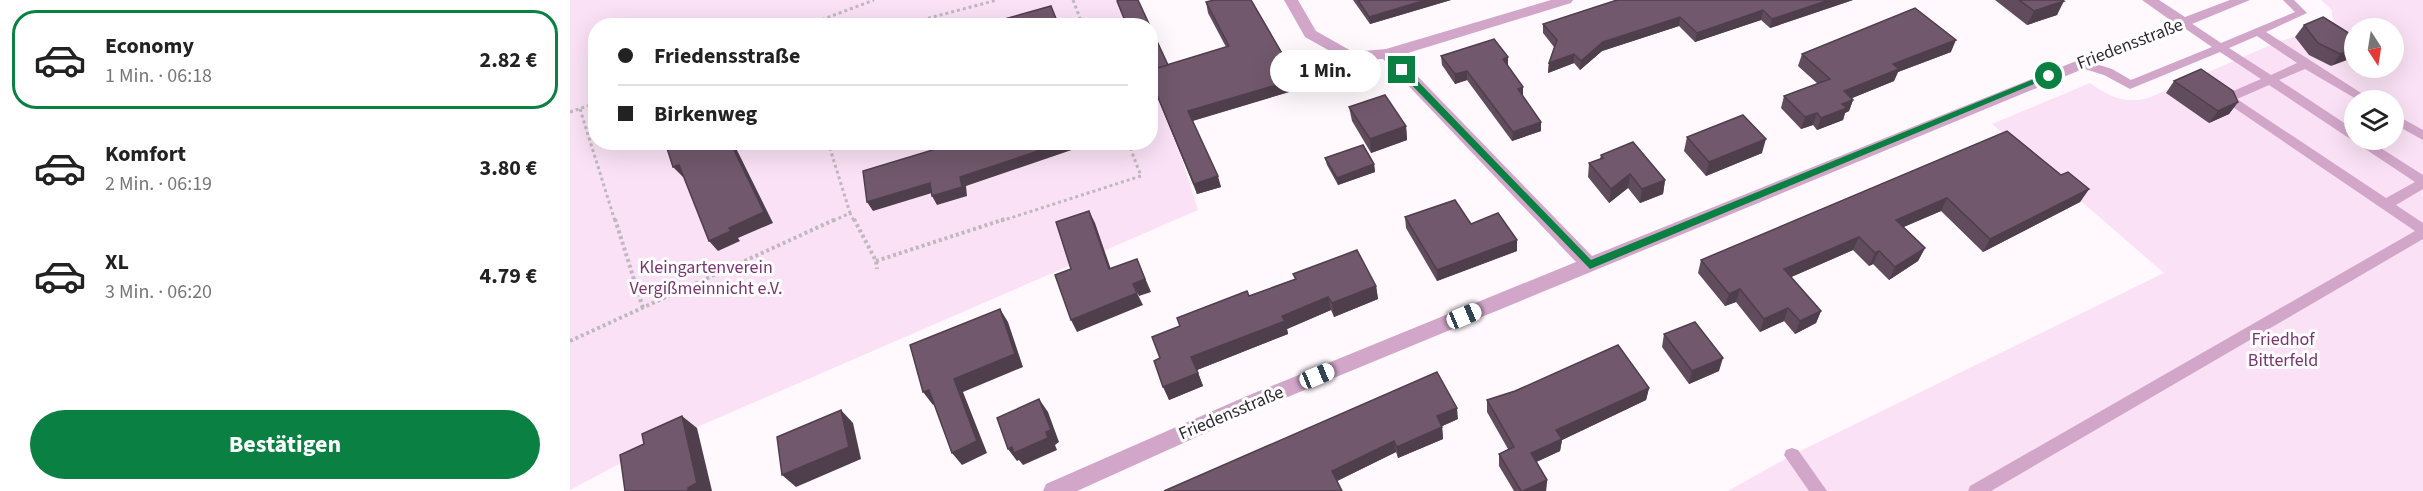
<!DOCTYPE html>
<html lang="de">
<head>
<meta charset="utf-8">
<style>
  :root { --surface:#fff; --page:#f6f6f6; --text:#222; --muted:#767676; --line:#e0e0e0; --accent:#0b8043 }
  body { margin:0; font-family:"Source Sans 3",sans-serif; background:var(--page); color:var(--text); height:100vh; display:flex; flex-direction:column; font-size:22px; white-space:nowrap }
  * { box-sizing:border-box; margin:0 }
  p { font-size:20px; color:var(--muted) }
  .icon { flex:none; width:33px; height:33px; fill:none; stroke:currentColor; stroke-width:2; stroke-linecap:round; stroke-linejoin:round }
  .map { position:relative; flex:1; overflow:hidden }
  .sheet { display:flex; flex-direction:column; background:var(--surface); width:570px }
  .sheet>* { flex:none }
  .guide { position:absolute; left:18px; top:18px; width:570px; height:132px; border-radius:24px; box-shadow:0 6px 24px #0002; display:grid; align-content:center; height:132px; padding:0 30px; background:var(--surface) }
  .needle { width:39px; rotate:168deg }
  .fabs { position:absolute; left:1774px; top:18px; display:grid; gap:12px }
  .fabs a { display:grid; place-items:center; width:60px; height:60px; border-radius:50%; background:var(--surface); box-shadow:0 6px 24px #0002; font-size:30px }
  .end { position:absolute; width:27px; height:27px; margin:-14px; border:8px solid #0b8043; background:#fff; box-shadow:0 0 0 3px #fff }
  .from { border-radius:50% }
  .bubble { position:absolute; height:42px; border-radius:21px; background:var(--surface); box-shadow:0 6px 24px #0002; font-size:20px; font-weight:700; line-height:42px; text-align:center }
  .car { position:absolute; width:18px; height:36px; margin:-18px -9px; border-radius:8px; box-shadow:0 0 4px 2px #0007; background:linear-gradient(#fff 24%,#345 0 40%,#fff 0 76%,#345 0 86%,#fff 0) }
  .guide b { display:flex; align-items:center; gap:21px; height:57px; font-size:22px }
  .guide b+b { border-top:2px solid var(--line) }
  .guide i { width:15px; height:15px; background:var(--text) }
  ul { padding:10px 0 0; list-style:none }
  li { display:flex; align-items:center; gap:18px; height:99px; margin:0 12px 9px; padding:0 18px; border:3px solid transparent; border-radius:24px }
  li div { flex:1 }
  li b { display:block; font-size:22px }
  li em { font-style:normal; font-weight:700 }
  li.on { border-color:var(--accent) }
  li>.icon { width:54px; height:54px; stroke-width:1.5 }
  .button { display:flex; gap:12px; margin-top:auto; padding:12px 30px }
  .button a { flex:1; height:69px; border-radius:36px; background:var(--accent); color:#fff; font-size:24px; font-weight:700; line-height:69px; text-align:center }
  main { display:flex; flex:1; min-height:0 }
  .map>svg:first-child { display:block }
</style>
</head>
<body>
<main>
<section class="sheet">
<ul>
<li class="on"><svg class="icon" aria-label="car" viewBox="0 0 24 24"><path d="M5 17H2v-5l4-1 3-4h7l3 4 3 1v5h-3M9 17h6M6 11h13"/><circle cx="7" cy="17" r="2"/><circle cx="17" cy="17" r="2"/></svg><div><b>Economy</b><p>1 Min. · 06:18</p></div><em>2.82 €</em></li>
<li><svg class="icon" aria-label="car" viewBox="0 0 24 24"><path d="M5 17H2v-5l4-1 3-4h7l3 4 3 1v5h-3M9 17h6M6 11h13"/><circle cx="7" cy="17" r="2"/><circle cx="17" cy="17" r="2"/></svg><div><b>Komfort</b><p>2 Min. · 06:19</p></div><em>3.80 €</em></li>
<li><svg class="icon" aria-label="car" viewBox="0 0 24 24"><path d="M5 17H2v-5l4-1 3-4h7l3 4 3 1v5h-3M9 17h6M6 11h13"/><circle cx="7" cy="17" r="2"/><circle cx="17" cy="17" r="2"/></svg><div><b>XL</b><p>3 Min. · 06:20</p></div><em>4.79 €</em></li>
</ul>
<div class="button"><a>Bestätigen</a></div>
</section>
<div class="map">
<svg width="1853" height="491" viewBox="0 0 1853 491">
  <rect width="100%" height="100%" fill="#fff9fe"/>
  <!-- green -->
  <g fill="#fae1f5" fill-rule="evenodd">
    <polygon points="0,0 561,0 569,25 26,26 26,142 580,142 581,61 628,210 81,447 0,490"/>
    <path d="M1751 0H1853V491H1158L1222 455 1594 273 1422 124 1520 83C1540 97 1557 105 1581 97L1705 43 1763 25 1762 10ZM1785 28H1824V68H1785ZM1785 100H1824V140H1785Z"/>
  </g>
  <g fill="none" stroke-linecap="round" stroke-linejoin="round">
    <!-- path-far1 -->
    <g stroke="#bfb8be" stroke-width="3" stroke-dasharray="3 3" stroke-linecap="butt">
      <polyline points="503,0 513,26"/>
      <polyline points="235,26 304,0"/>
      <polyline points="329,26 427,0"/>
      <polyline points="10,109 45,221"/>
      <polyline points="0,112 26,103"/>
      <polyline points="258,142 280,213"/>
      <polyline points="260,149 281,142"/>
      <polyline points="263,221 280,213 284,221"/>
      <polyline points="431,221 571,176 558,142"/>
    </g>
    <!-- path -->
    <g stroke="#bfb8be" stroke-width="4" stroke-dasharray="3 3" stroke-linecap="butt">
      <polyline points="45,219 73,308"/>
      <polyline points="284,219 306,261 307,269"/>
      <polyline points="306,261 435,219"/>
      <polyline points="0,341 266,219"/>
    </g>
    <!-- service -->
    <g fill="#d1a6c9" fill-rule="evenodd">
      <path d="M1713 0H1724L1737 13 1696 32 1802 100H1788L1735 69 1709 80 1785 130V140H1798L1853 175V189L1826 205 1853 223V239L1421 491H1398L1400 486 1845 231 1654 101 1652 98 1654 95 1691 79 1650 52 1560 89 1534 75 1505 66 1503 63 1509 59 1513 60 1542 69 1561 80 1642 47 1610 25V21H1618L1651 43 1725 12ZM1687 36 1727 63 1701 75 1659 48ZM1699 85 1845 182 1816 198 1667 99Z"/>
      <polygon points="1824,114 1853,130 1853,140 1824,124"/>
      <polygon points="1222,448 1228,450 1257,491 1239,491 1214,455 1216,450"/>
    </g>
    <!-- minor -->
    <polygon fill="#d1a6c9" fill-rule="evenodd" points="714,0 728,0 746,31 783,52 816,49 981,0 1003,0 1001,3 828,56 1022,256 1603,22 1572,0 1589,0 1615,17 1660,0 1680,0 691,408 507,491 473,491 476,484 677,396 1006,262 813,59 776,60 735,37"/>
  </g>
  <!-- wall -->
  <g fill="#614c5d">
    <polygon points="641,0 681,0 727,79 729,89 623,121 651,187 627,194 580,79 580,26 598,65 656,47 638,13 636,2 641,1"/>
    <polygon points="783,0 881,0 800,24"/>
    <polygon points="1047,0 1283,0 1200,28 1191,20 1125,42 1109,26 1032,51 1010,70 1004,63 978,73 979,63 984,47 973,33 973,24"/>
    <polygon points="1425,0 1492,0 1487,15 1457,25"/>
    <polygon points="1734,25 1785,37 1761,66 1739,55 1725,37"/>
    <polygon points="1381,52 1328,72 1324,81 1282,98 1283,100 1279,111 1275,113 1273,120 1247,130 1243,125 1231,129 1211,108 1214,96 1248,84 1228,66 1232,54"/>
    <polygon points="871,56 938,57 938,66 953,96 971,122 971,131 942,141 897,80 885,84 872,65"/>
    <polygon points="1604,81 1668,102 1659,114 1639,123 1596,93"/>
    <polygon points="779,107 836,126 837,140 801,153 782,121"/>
    <polygon points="1437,131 1491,175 1519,189 1510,202 1413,252 1371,211 1333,227 1355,248 1348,261 1319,280 1303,264 1299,266 1283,250 1221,277 1251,311 1246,323 1225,334 1214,321 1190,332 1166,302 1155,306 1128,273 1131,260"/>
    <polygon points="1117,137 1192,153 1136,176 1114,151"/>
    <polygon points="1031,155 1095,180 1093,194 1070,203 1058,188 1039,203 1018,177 1019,163 1030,159"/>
    <polygon points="755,158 804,164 805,172 768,185 757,165"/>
    <polygon points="835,217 901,224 947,251 867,281 836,228"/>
    <polygon points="723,274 806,286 808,299 764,317 761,310 717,329 718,334 627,370 633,386 599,400 590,358 610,326 679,296 725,279"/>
    <polygon points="1094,334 1149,371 1119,384 1092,347"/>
    <polygon points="1079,388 1076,400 992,440 990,451 966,462 977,480 976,491 944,491 929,466 929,454 938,449 917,412 917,400"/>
    <polygon points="888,419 872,426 873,439 828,458 826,452 767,481 594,491"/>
  </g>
  <!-- shaded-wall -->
  <g fill="#4f3e4c">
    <polygon points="856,0 881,0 800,24 799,17"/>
    <polygon points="1259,0 1283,0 1200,28 1202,19"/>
    <polygon points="1494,1 1487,15 1457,25 1464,11"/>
    <polygon points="1193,10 1191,20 1125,42 1127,33"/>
    <polygon points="1110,17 1109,26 1032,51 1010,70 1011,61 1033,42"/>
    <polygon points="1386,40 1381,52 1328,72 1324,81 1270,103 1274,91 1323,64"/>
    <polygon points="1785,48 1785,57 1761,66 1770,54"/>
    <polygon points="1004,54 1004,63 978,73 979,63"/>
    <polygon points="938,57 938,67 933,59"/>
    <polygon points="897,71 897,80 885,84 885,74"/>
    <polygon points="727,79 729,89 621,121 618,111"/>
    <polygon points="953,87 953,97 948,89"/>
    <polygon points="1283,100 1279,111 1275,113 1273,120 1247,130 1251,118 1272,104"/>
    <polygon points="1668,102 1659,114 1639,123 1648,111"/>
    <polygon points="1247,113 1243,125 1231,129 1235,117"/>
    <polygon points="971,122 971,131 942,141 943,132"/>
    <polygon points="836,126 837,140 801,153 800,139"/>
    <polygon points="1196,139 1192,153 1136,176 1139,162"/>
    <polygon points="160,142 163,142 203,223 168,238 170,241 148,251 139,241"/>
    <polygon points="495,142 525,142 396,186 397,196 367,205 362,196 390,177"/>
    <polygon points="804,164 805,172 768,185 767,178"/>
    <polygon points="109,165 118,175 113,177 103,167"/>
    <polygon points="1060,174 1058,188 1039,203 1041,189"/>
    <polygon points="648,176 651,187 627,194 624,184"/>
    <polygon points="1095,180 1093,194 1070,203 1072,189"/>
    <polygon points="360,183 365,192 303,211 297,202"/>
    <polygon points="1519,189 1510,202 1413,252 1420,239"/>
    <polygon points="1377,198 1371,211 1320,233 1326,220"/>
    <polygon points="519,211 525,223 545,281 539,269"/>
    <polygon points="1289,237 1283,250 1210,282 1214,269"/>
    <polygon points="947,240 947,251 867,281 867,270"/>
    <polygon points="1355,248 1348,261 1319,280 1325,267"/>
    <polygon points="1309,251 1303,264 1299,266 1305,253"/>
    <polygon points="567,259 581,292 569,296 563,284"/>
    <polygon points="806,286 808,299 764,317 762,303"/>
    <polygon points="1170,289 1166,302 1155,306 1159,294"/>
    <polygon points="567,293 573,305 507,332 501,320"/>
    <polygon points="758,297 761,310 717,329 718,334 627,370 633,386 599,400 593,387 621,357 712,316"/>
    <polygon points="1218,308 1214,321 1190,332 1194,319"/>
    <polygon points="430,309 438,322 453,367 393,392 417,453 392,465 382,453 384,379"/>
    <polygon points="1251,311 1246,323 1225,334 1230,321"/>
    <polygon points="1153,358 1149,371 1119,384 1122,371"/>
    <polygon points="1079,388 1076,400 992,440 990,451 960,465 961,453 986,430"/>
    <polygon points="359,390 369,402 363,405 353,392"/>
    <polygon points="469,399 478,412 489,442 485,445 487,450 453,465 449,460 447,461 438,449 442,447"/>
    <polygon points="887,408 888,419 868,428 867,416"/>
    <polygon points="271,410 283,423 291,459 226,487 212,475"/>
    <polygon points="112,416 127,428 142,491 118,491"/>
    <polygon points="872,427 873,439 828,458 827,447"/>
    <polygon points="824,441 826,452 765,482 762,471"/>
    <polygon points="977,480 976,491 953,491"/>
  </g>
  <!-- building -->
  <g fill="#71586c" stroke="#4f3e4c" stroke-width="1.5">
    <polygon points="550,0 568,0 580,26 557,26 547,1"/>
    <polygon points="644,0 681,0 727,79 618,111 648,176 624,184 580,78 580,70 659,46 636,2"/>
    <polygon points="788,0 856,0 799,17"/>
    <polygon points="1047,0 1259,0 1202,19 1193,10 1127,33 1110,17 1033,42 1011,61 1004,54 979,63 987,40 973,24"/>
    <polygon points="1449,0 1492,0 1494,1 1464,11"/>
    <polygon points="481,6 489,26 409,26"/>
    <polygon points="1345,8 1386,40 1323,64 1329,69 1274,91 1283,100 1272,104 1277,108 1251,118 1247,113 1235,117 1214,96 1260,79 1232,54"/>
    <polygon points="1753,17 1785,37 1785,48 1770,54 1748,43 1734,25"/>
    <polygon points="580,26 598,65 580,70"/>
    <polygon points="924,39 938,57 933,59 953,87 948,89 971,122 943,132 897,71 885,74 871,56"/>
    <polygon points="1631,69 1663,91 1668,102 1648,111 1604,81"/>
    <polygon points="815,95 836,126 800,139 779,107"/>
    <polygon points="1173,115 1196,139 1139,162 1117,137"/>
    <polygon points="1437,131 1491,175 1498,172 1519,189 1420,239 1377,198 1326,220 1355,248 1325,267 1309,251 1305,253 1289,237 1214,269 1251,311 1230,321 1218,308 1194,319 1170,289 1159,294 1131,260"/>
    <polygon points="95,142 160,142 194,212 159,228 161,231 139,241 109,165 103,167"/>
    <polygon points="389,142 495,142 390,177 392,187 362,196 360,183 297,202 293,171"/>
    <polygon points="1063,142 1095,180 1072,189 1060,174 1041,189 1019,163 1033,158 1031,155"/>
    <polygon points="793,145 804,164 767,178 755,158"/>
    <polygon points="885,200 901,224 928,213 947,240 867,270 835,217"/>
    <polygon points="519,211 539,269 567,259 575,279 563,284 567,293 501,320 485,275 501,269 486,222"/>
    <polygon points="787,250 806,286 762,303 758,297 712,316 715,321 621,357 628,373 593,387 584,361 590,358 582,337 610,326 607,318 677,291 679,296 726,279 723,274"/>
    <polygon points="430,309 445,354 384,379 407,441 382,453 359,390 353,392 340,345"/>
    <polygon points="1125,322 1153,358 1122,371 1094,334"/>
    <polygon points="1048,345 1079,388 986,430 992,439 961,453 977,480 953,491 951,491 929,454 944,447 917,400 945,391"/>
    <polygon points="867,372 887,408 867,416 872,427 827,447 824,441 762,471 772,491 594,491"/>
    <polygon points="469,399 481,430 476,432 478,438 444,453 442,447 438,449 427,418"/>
    <polygon points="271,410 279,447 212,475 207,437"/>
    <polygon points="112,416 127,483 118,488 118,491 55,491 50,455 74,444 72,434"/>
  </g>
  <!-- route -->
  <polygon fill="#0b8043" points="829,68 835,68 1021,260 1476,74 1483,76 1020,269 829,72"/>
  <g text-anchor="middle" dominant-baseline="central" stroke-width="6" stroke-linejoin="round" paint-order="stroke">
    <!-- street labels -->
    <g font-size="18" fill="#31272f" stroke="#fff">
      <text transform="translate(1560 44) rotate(-21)">Friedensstraße</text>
      <text transform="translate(661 413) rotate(-23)">Friedensstraße</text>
    </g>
    <!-- park labels -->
    <g font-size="18" fill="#7a3571" stroke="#fff">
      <text x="136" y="267">Kleingartenverein<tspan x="136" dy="21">Vergißmeinnicht e.V.</tspan></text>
      <text x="1713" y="339">Friedhof<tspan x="1713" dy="21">Bitterfeld</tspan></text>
    </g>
  </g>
</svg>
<div class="fabs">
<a><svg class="needle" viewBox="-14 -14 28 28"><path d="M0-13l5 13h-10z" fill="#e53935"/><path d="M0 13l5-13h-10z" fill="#767676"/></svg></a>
<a><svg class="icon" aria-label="layers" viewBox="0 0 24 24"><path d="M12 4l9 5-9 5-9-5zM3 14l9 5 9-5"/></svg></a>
</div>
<i class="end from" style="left:1479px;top:76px"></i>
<i class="end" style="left:832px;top:70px"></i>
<div class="bubble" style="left:700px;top:50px;width:111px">1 Min.</div>
<i class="car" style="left:894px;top:316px;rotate:67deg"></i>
<i class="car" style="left:747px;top:376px;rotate:68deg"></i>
<div class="guide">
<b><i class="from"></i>Friedensstraße</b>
<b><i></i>Birkenweg</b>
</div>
</div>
</main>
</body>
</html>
